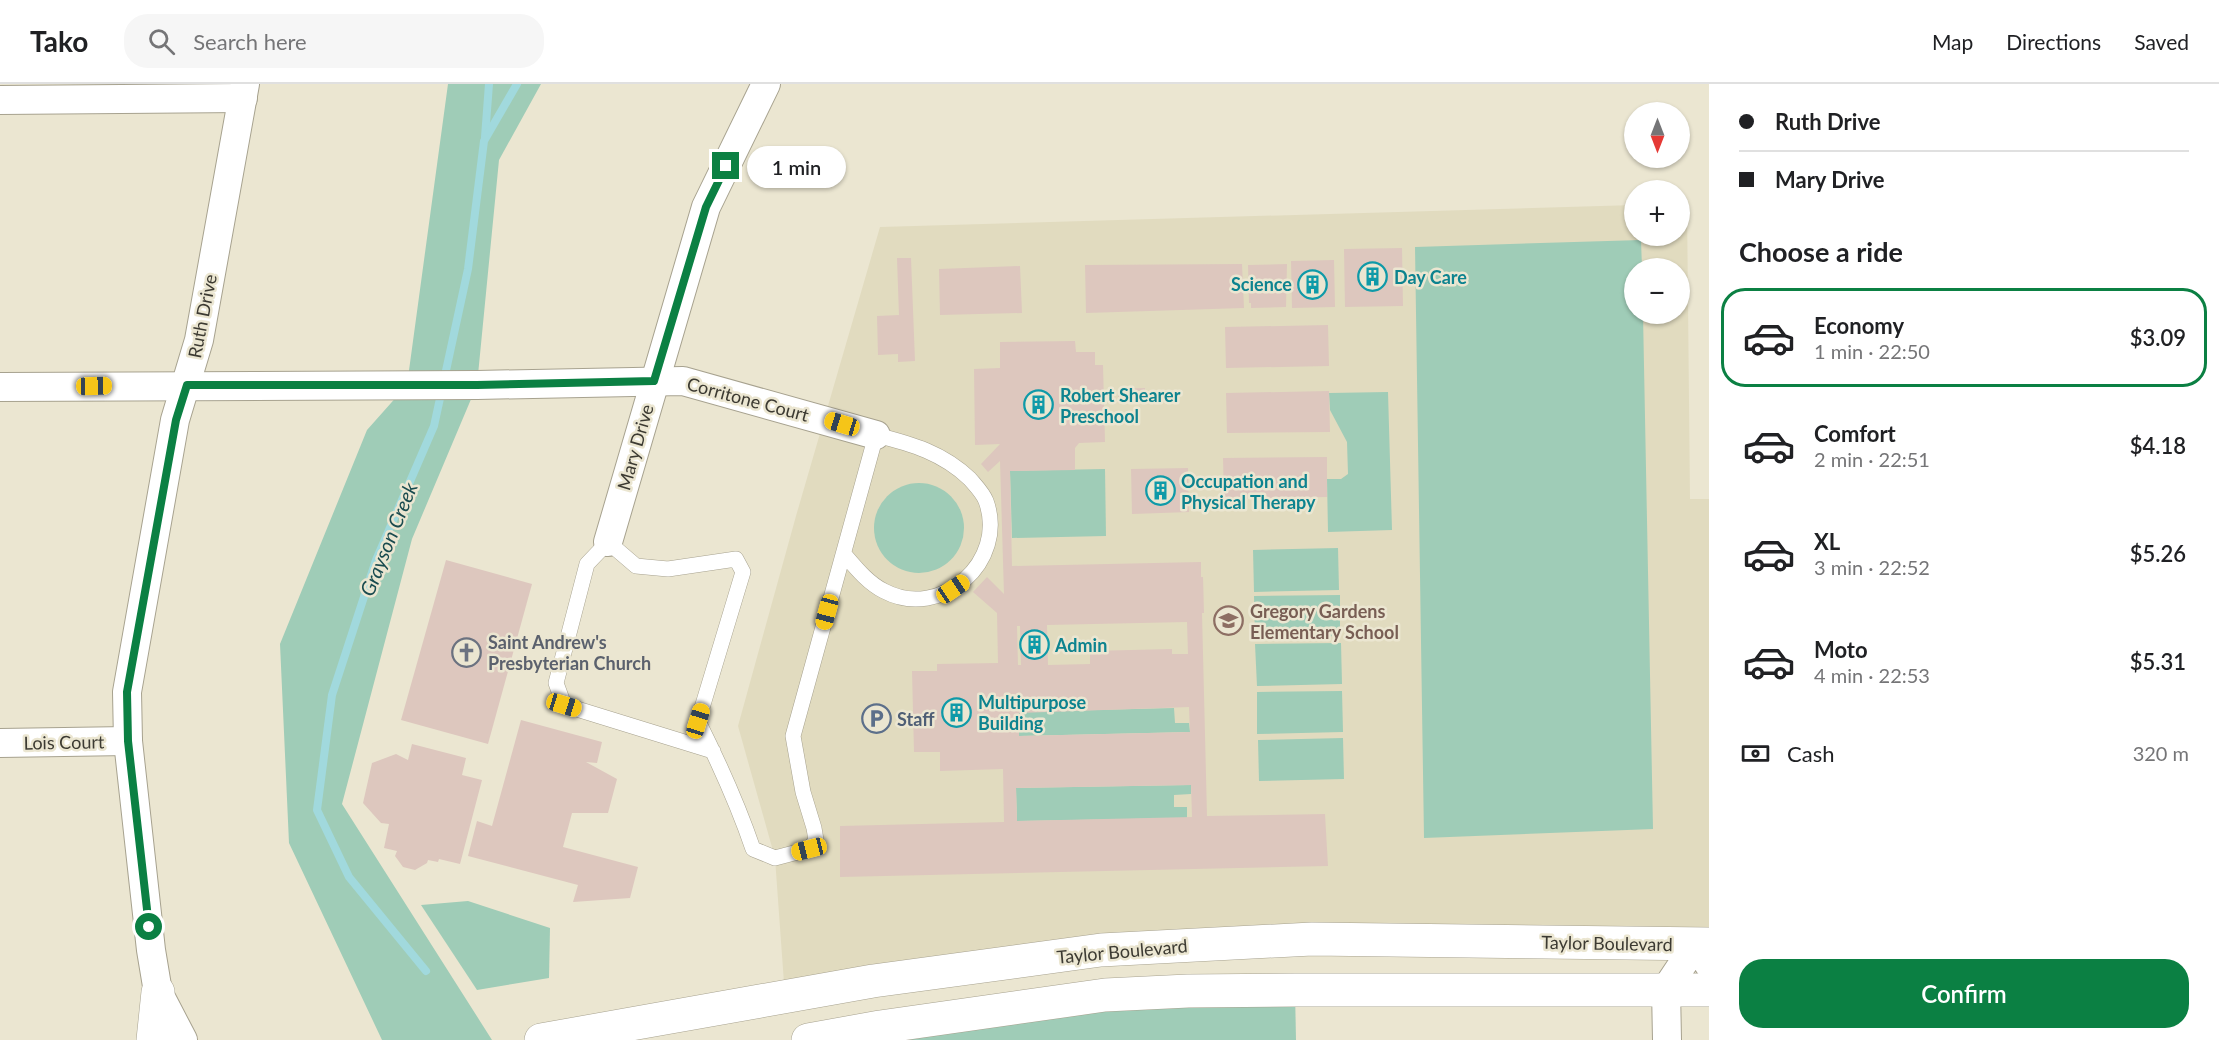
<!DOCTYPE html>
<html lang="en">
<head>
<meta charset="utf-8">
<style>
  :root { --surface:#fff; --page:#f6f6f6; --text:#202124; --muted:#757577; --line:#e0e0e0; --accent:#0b8043 }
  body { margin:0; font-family:Lato,sans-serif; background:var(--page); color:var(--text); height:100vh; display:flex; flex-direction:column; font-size:22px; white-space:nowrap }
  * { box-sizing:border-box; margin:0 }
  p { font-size:20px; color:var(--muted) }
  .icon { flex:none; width:33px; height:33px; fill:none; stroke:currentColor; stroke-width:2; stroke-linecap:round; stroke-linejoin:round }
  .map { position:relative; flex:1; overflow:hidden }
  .details { display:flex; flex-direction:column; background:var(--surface); width:510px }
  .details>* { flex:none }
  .guide { display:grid; align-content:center; height:132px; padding:0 30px; background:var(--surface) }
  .needle { width:39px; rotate:180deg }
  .tools { position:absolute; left:1624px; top:18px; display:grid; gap:12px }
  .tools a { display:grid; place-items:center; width:66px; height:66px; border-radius:50%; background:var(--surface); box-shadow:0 2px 4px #0004; font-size:30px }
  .end { position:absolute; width:27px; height:27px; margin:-14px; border:8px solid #0b8043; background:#fff; box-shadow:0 0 0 3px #fff }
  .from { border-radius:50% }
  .bubble { position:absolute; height:42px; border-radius:21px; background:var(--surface); box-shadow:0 2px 4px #0004; font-size:20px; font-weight:600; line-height:42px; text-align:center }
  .car { position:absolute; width:18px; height:36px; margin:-18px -9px; border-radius:8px; box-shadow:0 0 4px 2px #0007; background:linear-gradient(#f5c518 24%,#345 0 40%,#f5c518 0 76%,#345 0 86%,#f5c518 0) }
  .guide b { display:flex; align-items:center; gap:21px; height:57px; font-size:22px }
  .guide b+b { border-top:2px solid var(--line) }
  .guide i { width:15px; height:15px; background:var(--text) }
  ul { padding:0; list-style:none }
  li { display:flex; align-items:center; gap:18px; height:99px; margin:0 12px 9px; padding:0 18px; border:3px solid transparent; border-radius:24px }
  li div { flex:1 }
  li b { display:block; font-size:22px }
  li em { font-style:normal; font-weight:600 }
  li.selected { border-color:var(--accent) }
  li>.icon { width:54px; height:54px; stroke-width:1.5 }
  h2 { padding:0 30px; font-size:27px; line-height:72px }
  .pay { display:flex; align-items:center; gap:15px; height:66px; padding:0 30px; font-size:22px }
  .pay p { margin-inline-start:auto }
  .primary-button { display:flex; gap:12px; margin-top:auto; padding:12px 30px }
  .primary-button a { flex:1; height:69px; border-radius:24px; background:var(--accent); color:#fff; font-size:24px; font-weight:600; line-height:69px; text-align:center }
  header { display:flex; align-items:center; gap:36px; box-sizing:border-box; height:84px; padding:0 30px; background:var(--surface); border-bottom:2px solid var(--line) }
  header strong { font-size:28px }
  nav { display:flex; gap:33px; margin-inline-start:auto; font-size:21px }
  .search { width:420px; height:54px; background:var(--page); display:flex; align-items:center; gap:15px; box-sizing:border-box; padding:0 21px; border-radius:24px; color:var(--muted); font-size:22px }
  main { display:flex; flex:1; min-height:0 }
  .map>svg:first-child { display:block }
</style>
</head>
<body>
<header>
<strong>Tako</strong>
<div class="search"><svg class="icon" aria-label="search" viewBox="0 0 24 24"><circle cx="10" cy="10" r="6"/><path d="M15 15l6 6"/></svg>Search here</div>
<nav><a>Map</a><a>Directions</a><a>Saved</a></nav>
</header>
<main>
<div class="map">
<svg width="1709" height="956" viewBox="0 0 1709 956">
  <rect width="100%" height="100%" fill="#ebe6d1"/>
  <!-- built -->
  <path fill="#e1dbbf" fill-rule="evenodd" d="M1680 120H1687L1690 415H1709V860L1312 855 785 913 775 774 738 642 796 432 880 143 1635 121V152H1680ZM1635 184H1680V230H1635Z"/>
  <!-- green -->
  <g fill="#9fccb7">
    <polygon points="448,0 541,0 499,76 477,301 412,455 342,720 492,956 382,956 289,759 280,560 367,346 407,301"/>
    <polygon points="1641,156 1642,184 1635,184 1635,230 1643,230 1653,745 1424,754 1415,163"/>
    <polygon points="1388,308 1392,446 1328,448 1327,395 1341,395 1348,390 1347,358 1330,326 1329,309"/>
    <polygon points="1105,385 1106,452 1012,454 1010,387"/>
    <circle cx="919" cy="444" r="45"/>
    <polygon points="1338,464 1339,506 1254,508 1253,466"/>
    <polygon points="1340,511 1340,552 1255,554 1254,512"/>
    <polygon points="1341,559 1342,600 1257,602 1255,560"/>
    <polygon points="1342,607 1343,648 1257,650 1257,608"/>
    <polygon points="1174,624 1175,639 1189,639 1190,648 1019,652 1019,628"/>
    <polygon points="1343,654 1344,695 1259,697 1258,656"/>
    <polygon points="1191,701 1191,710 1174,711 1174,723 1187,723 1187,734 1017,737 1016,704"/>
    <polygon points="468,817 550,844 549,894 477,906 421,821"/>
    <polygon points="1295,906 1296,956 808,956"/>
  </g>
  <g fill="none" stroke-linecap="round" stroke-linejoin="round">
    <!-- stream -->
    <g stroke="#a1d9dd" stroke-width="8">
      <polyline points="485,53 489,0"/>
      <polyline points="426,887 349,793 317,726 332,611 376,476 434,342 468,185 484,57 517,0"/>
    </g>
  </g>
  <!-- building -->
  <g fill="#ddc7be" fill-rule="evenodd">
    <polygon points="1402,164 1403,222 1345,223 1344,165"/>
    <polygon points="897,174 911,174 915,277 898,278 898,270 878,271 877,232 899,231"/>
    <polygon points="1334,176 1335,223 1292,224 1291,177"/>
    <polygon points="1242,180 1244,224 1086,229 1085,181"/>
    <polygon points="1287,180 1286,223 1251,224 1251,219 1249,219 1248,181"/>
    <polygon points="1020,182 1022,229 940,231 939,185"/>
    <polygon points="1328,241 1329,282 1226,284 1225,243"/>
    <path d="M1075 257 1076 268H1095V281H1103L1105 358 1079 359 1075 364V386L1010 387 1012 482 1201 478V493H1203L1204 529H1202L1207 732 1325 730 1328 782 840 793V742L1004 738 1003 685 940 687V668H914L912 587H937V580L998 579 997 529 973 508 987 493 1004 510 1000 377 988 388 981 380 1000 360 975 361 974 285 1000 284V258ZM1187 538 1188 570H1172V565L1090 567V580L1048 581 1047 541ZM1017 542H1020L1021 581H1018ZM1189 623 1190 648 1019 652V629ZM1191 701 1192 733 1017 737 1016 704Z"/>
    <polygon points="1145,304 1145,318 1118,319 1118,305"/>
    <polygon points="1329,307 1330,348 1227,349 1226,309"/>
    <polygon points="1327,373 1327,413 1224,415 1223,374"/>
    <polygon points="1188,384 1189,428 1132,430 1131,385"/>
    <polygon points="446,476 532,500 488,660 401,636"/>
    <polygon points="521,636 602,658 597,679 586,678 617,695 608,729 572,729 563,763 638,783 630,814 573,818 578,801 468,772 477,737 492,742"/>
    <polygon points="412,660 466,674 462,691 482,696 460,780 439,775 438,778 428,776 427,779 415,786 403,783 395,772 397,767 384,764 389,740 381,739 363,719 372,679 396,670 408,676"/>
  </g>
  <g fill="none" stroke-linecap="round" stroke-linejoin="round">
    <defs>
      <path id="lane" d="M713 667 564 621 556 599 587 480 608 458 636 482 668 485 736 475 743 488 698 637C719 679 738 721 753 765L775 774 809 765 816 756 814 744 803 708 793 652 876 351C912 360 943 369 970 395 975 401 983 409 986 417 1008 477 941 537 884 507 868 499 856 484 844 470"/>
      <g id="street">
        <polyline points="0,16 243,14"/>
        <polyline points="0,303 477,301 683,297 876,351"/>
        <polyline points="608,458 706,123 766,0"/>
        <polyline points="0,659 128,657"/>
        <polyline points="183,956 158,908 151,866 128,657 127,608 175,336 199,256 245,0"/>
        <polyline points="1667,956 1666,905 1696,860 1709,881"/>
      </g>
      <g id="primary">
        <polyline points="153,956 158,908"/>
        <polyline points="541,956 873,897 1101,866 1312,855 1709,860"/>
        <polyline points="808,956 880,943 1105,911 1188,907 1295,906 1709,906"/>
      </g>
    </defs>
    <!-- lane casing -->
    <use href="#lane" stroke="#a7a28f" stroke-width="16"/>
    <!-- street casing -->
    <use href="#street" stroke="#a7a28f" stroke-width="30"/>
    <!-- primary casing -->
    <use href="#primary" stroke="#a7a28f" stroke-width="34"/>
    <!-- lane -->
    <use href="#lane" stroke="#fff" stroke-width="15"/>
    <!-- street -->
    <use href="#street" stroke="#fff" stroke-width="28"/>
    <!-- primary -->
    <use href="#primary" stroke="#fff" stroke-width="33"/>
  </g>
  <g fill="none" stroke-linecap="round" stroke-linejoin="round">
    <!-- route -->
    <polyline stroke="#0b8043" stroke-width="8" points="149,843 128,657 127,608 176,336 187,301 477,301 654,297 706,123 726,82"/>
  </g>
  <!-- icons -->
  <defs>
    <symbol id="building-ring" viewBox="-11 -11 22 22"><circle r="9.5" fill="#ebe6d1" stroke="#0f9aa8" stroke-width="1.5"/><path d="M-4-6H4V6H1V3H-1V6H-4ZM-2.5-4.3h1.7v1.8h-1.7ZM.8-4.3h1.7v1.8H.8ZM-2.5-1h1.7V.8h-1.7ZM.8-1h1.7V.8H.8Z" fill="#0f9aa8"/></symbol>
    <symbol id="school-ring" viewBox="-11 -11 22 22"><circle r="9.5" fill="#ebe6d1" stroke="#8d6e63" stroke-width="1.5"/><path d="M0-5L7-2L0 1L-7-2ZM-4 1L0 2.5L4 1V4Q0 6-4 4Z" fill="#8d6e63"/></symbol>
    <symbol id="church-ring" viewBox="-11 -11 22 22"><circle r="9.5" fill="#ebe6d1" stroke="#6b7280" stroke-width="1.5"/><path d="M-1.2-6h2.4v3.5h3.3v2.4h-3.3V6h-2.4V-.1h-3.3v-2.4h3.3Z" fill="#6b7280"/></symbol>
    <symbol id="parking-ring" viewBox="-11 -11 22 22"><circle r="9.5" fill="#ebe6d1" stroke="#5c6f8a" stroke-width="1.5"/><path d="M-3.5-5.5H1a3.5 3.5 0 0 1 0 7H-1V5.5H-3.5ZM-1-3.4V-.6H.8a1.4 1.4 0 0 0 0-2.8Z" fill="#5c6f8a"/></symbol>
  </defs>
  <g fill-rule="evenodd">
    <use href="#building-ring" x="1356" y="176" width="33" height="33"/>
    <use href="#building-ring" x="1296" y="184" width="33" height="33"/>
    <use href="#building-ring" x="1022" y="304" width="33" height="33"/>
    <use href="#building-ring" x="1144" y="390" width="33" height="33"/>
    <use href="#school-ring" x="1212" y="520" width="33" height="33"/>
    <use href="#building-ring" x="1018" y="544" width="33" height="33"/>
    <use href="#church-ring" x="450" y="552" width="33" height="33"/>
    <use href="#building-ring" x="940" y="612" width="33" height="33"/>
    <use href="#parking-ring" x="860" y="618" width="33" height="33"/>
  </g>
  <g text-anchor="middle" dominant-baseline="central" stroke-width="5" stroke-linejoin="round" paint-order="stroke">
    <!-- culture labels -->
    <g font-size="18" font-weight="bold" fill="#0d838f" stroke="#ebe6d1" text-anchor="start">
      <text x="1394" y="193">Day Care</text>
      <text x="1292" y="200" text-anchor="end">Science</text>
      <text x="1060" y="311">Robert Shearer<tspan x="1060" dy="21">Preschool</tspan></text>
      <text x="1181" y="397">Occupation and<tspan x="1181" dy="21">Physical Therapy</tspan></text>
      <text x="1055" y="561">Admin</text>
      <text x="978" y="618">Multipurpose<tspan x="978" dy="21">Building</tspan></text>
    </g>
    <!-- street labels -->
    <g font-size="18" fill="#3c3a32" stroke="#ebe6d1">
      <text transform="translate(202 232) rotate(-79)">Ruth Drive</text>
      <text transform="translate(748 315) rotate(15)">Corritone Court</text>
      <text transform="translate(635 363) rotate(-74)">Mary Drive</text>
      <text transform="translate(64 658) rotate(-1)">Lois Court</text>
      <text transform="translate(1607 859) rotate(1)">Taylor Boulevard</text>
      <text transform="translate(1122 867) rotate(-5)">Taylor Boulevard</text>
    </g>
    <!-- education labels -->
    <g font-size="18" font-weight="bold" fill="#785e54" stroke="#ebe6d1" text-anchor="start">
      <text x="1250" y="527">Gregory Gardens<tspan x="1250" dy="21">Elementary School</tspan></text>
    </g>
    <!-- worship labels -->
    <g font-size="18" font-weight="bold" fill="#5b616d" stroke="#ebe6d1" text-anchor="start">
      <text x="488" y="558">Saint Andrew's<tspan x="488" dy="21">Presbyterian Church</tspan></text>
    </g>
    <!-- service labels -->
    <g font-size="18" font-weight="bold" fill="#4e5e75" stroke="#ebe6d1" text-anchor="start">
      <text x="897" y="635">Staff</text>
    </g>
    <!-- water labels -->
    <g font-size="20" font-style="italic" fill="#194b4f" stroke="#ebe6d1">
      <text transform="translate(388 455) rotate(-68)">Grayson Creek</text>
    </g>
  </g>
</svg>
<div class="tools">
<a><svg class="needle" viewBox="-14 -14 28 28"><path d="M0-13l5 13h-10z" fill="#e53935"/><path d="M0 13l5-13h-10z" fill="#757577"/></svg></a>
<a>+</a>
<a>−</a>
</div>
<i class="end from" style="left:149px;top:843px"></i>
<i class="end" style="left:726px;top:82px"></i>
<div class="bubble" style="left:747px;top:62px;width:99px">1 min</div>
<i class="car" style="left:94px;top:302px;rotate:89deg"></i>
<i class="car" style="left:842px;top:340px;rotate:287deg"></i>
<i class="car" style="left:953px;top:505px;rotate:56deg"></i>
<i class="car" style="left:827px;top:528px;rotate:195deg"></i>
<i class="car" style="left:564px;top:621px;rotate:107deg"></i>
<i class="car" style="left:698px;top:637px;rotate:17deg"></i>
<i class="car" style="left:809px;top:765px;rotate:256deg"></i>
</div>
<section class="details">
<div class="guide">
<b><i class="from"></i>Ruth Drive</b>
<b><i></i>Mary Drive</b>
</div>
<h2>Choose a ride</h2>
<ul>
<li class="selected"><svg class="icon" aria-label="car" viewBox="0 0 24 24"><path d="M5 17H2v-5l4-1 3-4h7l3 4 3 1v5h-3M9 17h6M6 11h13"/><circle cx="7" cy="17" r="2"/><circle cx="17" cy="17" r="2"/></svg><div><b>Economy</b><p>1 min · 22:50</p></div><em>$3.09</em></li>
<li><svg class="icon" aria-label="car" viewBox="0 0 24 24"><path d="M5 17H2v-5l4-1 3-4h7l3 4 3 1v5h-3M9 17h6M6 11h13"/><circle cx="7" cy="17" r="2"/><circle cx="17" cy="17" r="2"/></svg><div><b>Comfort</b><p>2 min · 22:51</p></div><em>$4.18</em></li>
<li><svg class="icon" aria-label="car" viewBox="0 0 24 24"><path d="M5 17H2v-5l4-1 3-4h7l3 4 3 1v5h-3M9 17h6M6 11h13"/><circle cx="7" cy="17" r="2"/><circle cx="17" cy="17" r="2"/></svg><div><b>XL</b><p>3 min · 22:52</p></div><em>$5.26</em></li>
<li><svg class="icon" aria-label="car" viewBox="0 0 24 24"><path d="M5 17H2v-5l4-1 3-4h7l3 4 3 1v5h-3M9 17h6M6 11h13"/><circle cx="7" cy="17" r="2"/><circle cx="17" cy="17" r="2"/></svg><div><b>Moto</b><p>4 min · 22:53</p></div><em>$5.31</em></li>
</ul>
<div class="pay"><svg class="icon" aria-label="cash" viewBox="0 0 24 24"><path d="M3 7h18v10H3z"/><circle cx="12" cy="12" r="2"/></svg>Cash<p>320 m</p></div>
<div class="primary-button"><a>Confirm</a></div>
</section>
</main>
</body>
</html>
